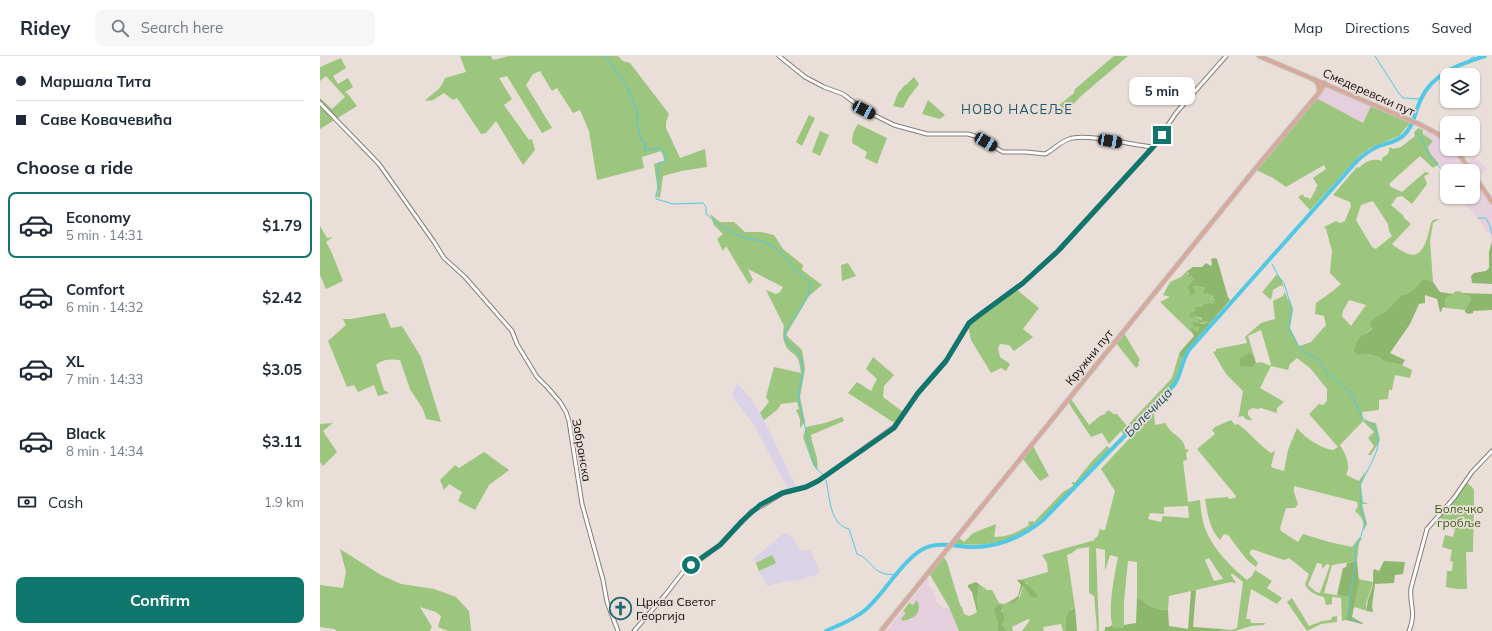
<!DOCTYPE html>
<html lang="en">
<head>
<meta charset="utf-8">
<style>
  :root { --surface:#fff; --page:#f6f6f7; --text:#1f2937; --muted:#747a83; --line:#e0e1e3; --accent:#0f766e }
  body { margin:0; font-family:Mulish,sans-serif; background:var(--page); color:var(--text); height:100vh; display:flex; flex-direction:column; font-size:15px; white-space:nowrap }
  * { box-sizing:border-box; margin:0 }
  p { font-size:13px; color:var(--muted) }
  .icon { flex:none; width:22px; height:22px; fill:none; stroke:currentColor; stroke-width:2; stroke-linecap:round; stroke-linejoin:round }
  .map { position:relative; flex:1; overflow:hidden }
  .drawer { display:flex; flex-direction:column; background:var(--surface); width:320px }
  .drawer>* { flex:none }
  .top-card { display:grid; align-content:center; height:88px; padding:0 16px; background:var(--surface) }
  .controls { position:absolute; left:1120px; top:12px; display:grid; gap:8px }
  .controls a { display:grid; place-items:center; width:40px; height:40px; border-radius:8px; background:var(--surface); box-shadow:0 1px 3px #0004; font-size:20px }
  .end { position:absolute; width:18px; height:18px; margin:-9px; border:5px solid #0f766e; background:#fff; box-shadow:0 0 0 2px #fff }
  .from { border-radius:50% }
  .bubble { position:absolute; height:28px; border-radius:8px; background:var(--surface); box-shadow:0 1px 3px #0004; font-size:13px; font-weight:700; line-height:28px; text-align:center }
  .car { position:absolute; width:12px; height:24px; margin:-12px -6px; border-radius:5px; box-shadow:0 0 3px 1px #0007; background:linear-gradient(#222 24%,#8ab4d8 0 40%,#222 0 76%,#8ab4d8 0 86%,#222 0) }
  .top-card b { display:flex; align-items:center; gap:14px; height:38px; font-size:15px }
  .top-card b+b { border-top:1px solid var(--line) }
  .top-card i { width:10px; height:10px; background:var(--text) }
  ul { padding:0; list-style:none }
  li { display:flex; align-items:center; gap:12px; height:66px; margin:0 8px 6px; padding:0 8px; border:2px solid transparent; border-radius:8px }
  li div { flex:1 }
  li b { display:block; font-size:15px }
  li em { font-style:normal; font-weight:700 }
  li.selected { border-color:var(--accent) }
  li>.icon { width:36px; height:36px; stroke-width:1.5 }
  h2 { padding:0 16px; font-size:18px; line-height:48px }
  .pay { display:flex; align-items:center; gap:10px; height:44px; padding:0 16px; font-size:15px }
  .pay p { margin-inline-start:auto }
  .primary-button { display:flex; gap:8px; margin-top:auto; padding:8px 16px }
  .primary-button a { flex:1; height:46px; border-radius:8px; background:var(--accent); color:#fff; font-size:16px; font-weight:700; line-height:46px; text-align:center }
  header { display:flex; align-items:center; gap:24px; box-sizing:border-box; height:56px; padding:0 20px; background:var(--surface); border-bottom:1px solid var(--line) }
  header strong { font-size:19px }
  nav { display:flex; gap:22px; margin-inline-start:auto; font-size:14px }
  .search { width:280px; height:36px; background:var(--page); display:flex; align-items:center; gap:10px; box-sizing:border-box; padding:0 14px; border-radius:8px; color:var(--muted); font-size:15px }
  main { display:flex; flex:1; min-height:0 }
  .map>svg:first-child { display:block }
</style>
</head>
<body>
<header>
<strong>Ridey</strong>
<div class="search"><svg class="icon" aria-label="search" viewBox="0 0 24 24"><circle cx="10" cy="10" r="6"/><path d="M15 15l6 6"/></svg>Search here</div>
<nav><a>Map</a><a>Directions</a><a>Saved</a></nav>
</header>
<main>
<section class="drawer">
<div class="top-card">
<b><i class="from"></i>Маршала Тита</b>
<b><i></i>Саве Ковачевића</b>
</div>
<h2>Choose a ride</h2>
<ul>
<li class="selected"><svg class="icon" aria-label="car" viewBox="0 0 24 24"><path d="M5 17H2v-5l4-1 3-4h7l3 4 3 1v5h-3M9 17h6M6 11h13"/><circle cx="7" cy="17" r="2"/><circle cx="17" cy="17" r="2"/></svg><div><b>Economy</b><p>5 min · 14:31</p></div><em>$1.79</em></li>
<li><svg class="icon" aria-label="car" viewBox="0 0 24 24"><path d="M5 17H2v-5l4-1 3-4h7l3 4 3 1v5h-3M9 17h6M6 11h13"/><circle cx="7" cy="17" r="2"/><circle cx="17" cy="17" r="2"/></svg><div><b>Comfort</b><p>6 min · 14:32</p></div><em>$2.42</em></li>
<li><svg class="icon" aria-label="car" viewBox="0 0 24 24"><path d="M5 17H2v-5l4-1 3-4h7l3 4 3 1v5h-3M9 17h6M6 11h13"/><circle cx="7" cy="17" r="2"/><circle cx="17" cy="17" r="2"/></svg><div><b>XL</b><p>7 min · 14:33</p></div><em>$3.05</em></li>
<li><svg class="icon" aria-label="car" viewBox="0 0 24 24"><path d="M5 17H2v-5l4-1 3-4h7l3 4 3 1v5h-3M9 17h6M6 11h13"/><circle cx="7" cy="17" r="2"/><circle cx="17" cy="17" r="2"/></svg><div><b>Black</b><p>8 min · 14:34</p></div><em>$3.11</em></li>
</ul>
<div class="pay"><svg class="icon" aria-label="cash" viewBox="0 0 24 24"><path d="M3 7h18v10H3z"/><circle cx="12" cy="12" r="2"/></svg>Cash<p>1.9 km</p></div>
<div class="primary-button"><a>Confirm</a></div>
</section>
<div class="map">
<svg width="1172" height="575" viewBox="0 0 1172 575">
  <rect width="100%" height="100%" fill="#e9ded8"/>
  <!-- commercial -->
  <g fill="#e6cfdc">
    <polygon points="1008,31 1051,50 1043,67 998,43 995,43 1004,32"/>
    <polygon points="1106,74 1117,79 1127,87 1127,93 1133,93 1150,115 1127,115 1127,118 1110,97 1108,91 1113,84 1103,79"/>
    <polygon points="1154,101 1167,112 1158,122 1147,107"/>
    <polygon points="1153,120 1172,148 1172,183 1170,182 1170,176 1167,176 1159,163 1138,141 1153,141"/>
    <polygon points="606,521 608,523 609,531 613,534 617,546 623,553 629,551 639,575 566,575 583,555 586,557 582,563 582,564 593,549 589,547 606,525 604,523"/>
  </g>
  <!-- education -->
  <g fill="#dad2e7">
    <polygon points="417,327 430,341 444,364 476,431 468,433 435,371 412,339"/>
    <polygon points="467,477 473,483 481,495 490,494 499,514 498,518 479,524 463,526 447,530 433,503 463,478"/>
  </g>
  <!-- green -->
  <g fill="#9cc57e" fill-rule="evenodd">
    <path d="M140 0H171L173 4 189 0H298L303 5 310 7 349 58 346 66V72L360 102 385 93 387 111 361 115 343 120 340 142 336 140 338 136 334 108 345 105 341 95 322 101 324 112 277 124 269 75 260 54 253 57 237 32 232 35 220 15 213 18 206 29 232 72 222 77 187 20 179 22 192 43 184 49 209 84 212 83 215 94 203 109 176 65 166 77 161 78 137 42 133 44 124 37 113 44 105 45C114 35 120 36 125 22L146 16Z"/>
    <polygon points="794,0 808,0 760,41 747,55 739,49 754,37 755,33"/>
    <polygon points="21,2 26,12 13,20 18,28 28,22 33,31 25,36 28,38 37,50 0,73 0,42 12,53 25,41 6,20 0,25 0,11"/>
    <polygon points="594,21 599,28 589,41 583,52 573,50 578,37 585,29 586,29"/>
    <polygon points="995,43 998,43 1043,67 1051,50 1090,67 1079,80 1050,92 1040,99 990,154 978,141 983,138 984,141 989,142 990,144 996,133 996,131 998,130 993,122 1006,113 1004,109 966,131 953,122 936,114"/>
    <polygon points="608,44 625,59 620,63 602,58"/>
    <polygon points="489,59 495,62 482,90 476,86"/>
    <polygon points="538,68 567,82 557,108 545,102 547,96 532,87 533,77"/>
    <path d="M1098 72 1103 74V78L1113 85 1108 91 1110 97 1119 108 1113 112 1100 100 1069 128 1071 131 1082 136 1105 116 1109 117V118L1104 120 1107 128 1092 148 1082 140 1077 141 1071 149 1084 160 1083 161 1091 168 1072 188C1076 192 1081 194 1086 197 1104 206 1108 179 1111 167L1113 164 1120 163 1113 167 1110 185 1113 226 1101 225 1093 234 1086 238 1081 239 1066 255 1053 264C1052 280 1048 272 1041 281 1039 283 1037 287 1036 289L1038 299 1047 298 1061 302 1063 305 1082 309 1092 314 1090 322 1075 319 1072 334H1069L1068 343 1059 344V354L1042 356 1043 364 1056 367 1060 384 1051 399H1048L1054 390 1048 382 1054 376 1043 365 1020 389C1026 399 1031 409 1026 419L1039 425 1046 414 1041 429 1043 446 1049 448H1042L1047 468 1044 474C1044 465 1042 461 1035 455L1038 450 1037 446 974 430V436L978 448 975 452H966L960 472 961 475 978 486 983 478 1009 486 1032 491 1039 482H1042L1039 487 1037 505 1012 509 1004 537 1029 541 1026 564 1022 565 1021 542 1012 541V548L1006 549 1004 541C996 539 988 536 985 528L989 518 969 502 964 504 932 493 929 497 938 507 936 511 927 504 908 479 904 478 900 484C889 472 888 459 885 443L908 441 909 443 915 442 916 440 877 393 895 378 892 374 895 371 911 364 915 369 918 368C930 377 938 388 951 397L955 395 951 410 953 412 964 415 968 394 977 372C985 382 1000 392 1013 394L1018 391 989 358 999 348 1003 349 1007 345V333L991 313 977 302 970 308 968 314 951 310 940 332 964 346 957 352V357L941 352 938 353 932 352 928 355V359L932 364C928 365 925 363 923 360L917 361 919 359 923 335 906 318 893 296 896 295V293L927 287 925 281 941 267 955 263 953 245 963 240 965 236 968 244H970L973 253 970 272 979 290 991 286 1006 269 1004 260 995 258 996 247 1013 235 1021 228 1010 217 1012 195 1006 173 1004 171 1016 165 1020 167 1025 165 1031 150 1030 146 1013 139 1037 111 1039 112C1046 105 1053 102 1062 105V102L1068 98 1070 91 1073 93 1081 91 1095 80 1094 77ZM1053 145 1068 168 1069 175 1072 180 1056 193 1052 191 1036 164 1041 149ZM1029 244 1046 249 1031 270 1022 260 1023 255ZM941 274 951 308 950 310C942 306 938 304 931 311L930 297 934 300 928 280ZM997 507 1002 508V513L1007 508 1010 509 1000 537 996 536 988 529Z"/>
    <polygon points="500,75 509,79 500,100 492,96"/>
    <path d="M390 158 400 166H414L425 176H441L454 179 463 193 483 209 482 214 502 229 489 240 466 279 482 294 485 313 480 341 485 366 480 372V363L476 354 479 353 477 346 461 348 457 354 444 364 440 357 449 346 446 341 454 311 481 317C480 311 480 304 475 299 474 298 471 296 470 295 463 289 462 278 464 270L446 234 456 238 460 236 463 231 428 213 433 224 429 228 406 190 403 195 397 183 403 178 394 169Z"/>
    <polygon points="0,170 7,182 13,181 6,186 11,195 23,225 6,233 0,219"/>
    <polygon points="528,207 536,220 522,225 521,209"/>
    <polygon points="866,216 874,223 873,225 872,238 874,235 873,230 886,232 885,234 893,239 890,243 893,242 895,244 892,248 882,250 875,254 875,260 882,263 881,267 886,265 888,267 878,268 877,269 881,270 877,276 873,276 873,278 840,246 850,241 843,239 850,226 861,221"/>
    <polygon points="957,218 963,225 962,226 964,232 961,229 953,234 951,244 942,236"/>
    <polygon points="696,233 719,252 703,273 713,281 694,295 689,289 680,288 678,292 680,301 690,308 686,315 681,312 671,317 651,284 648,270 657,262"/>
    <polygon points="1136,235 1142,236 1141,238 1149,240 1151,243 1145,254 1127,252 1125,247 1126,242 1134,238 1133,237"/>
    <path d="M65 257 71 272 82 270 101 301 121 366 106 363 103 353 90 333 80 304C73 303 61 303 56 309L64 334 69 337 58 340 54 329 38 336 34 329 27 331 8 285 26 269 23 263H31Z"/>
    <polygon points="804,277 820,304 818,307 819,309 816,312 796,287"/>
    <polygon points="859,298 862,303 858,320 853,328 804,379 801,375 789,388 782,377 771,381 748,346 751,343 769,369 780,360 785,358 785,357 789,354 793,358 797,358 807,370 852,322"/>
    <polygon points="553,301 574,319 564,330 563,341 583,356 578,364 573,366 528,337 537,326 551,335 557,323 546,313"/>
    <path d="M834 356 835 369 845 367C847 370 849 373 851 375 857 381 865 384 865 393L869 394 866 397 867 404 863 405 868 446 880 444C881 455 882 467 887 477 895 495 912 512 927 524L932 520 935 514 952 525 947 532 962 542 957 548 931 533 926 563H930L931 567H945L944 569 931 570 915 575H900L901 573 911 574 917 572 923 526 913 518H911V519L916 527 911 526 849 540 848 554C840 555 826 549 821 543L817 542V506L808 505 804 545V569L802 572 794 573C786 559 795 517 798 501L790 499 785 515V494L776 492 779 574V575H774L777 574 774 540 769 537V491L757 493 752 497 747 499 755 552 751 553 746 567V575H743L741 568 723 571 724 575H702L710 564 708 563 692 571 693 575H687C680 567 680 559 684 550L677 563 678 575H639L629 551 609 517 623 500 627 506 640 549 642 551 644 558 649 560C653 559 655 557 659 555L657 546 659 528 667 534H672L679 547 684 548 700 541 703 530 710 540 712 534 709 531 707 527 700 524 728 516 727 507 722 499 775 484 774 483 778 480 780 472 781 474H785L795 435 781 413ZM868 450 869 462 843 460 841 466 828 463 830 457 844 458V451ZM889 502 903 523 894 525 885 504Z"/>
    <path d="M522 361 524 365 491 379C492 390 500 403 497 414L493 409 483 381 486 371 505 367Z"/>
    <polygon points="13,367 3,375 17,396 3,410 0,406 0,368"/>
    <polygon points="713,390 729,420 720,425 703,403"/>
    <path d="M787 390 790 393C761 423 720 476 679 486 664 489 649 489 633 488L639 482 644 486 653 477 676 468 674 481C688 481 696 477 709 469L708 466 712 465 714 466 743 436 753 430 752 426H756V425L772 405Z"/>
    <polygon points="164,396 189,414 169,429 155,454 138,445 142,436 129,428 124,434 120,424 135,409 139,412"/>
    <polygon points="1145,425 1153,432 1154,435 1153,496 1146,496 1147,533 1137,533 1126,531 1127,515 1132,515 1133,506 1130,505 1132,494 1122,491 1125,479 1133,481 1135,474 1124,466 1118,459 1134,442"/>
    <polygon points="20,493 61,519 81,528 114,533 136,541 149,555 151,574 152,575 128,575 118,571 121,560 116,556 100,551 112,571 110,575 16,575 15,573 0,571 0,529 23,532 26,516"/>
    <polygon points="452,499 456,507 439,515 436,507"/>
    <polygon points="1038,523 1053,526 1046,548 1047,555 1034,551"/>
    <polygon points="972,542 989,570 1002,565 1011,564 1012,561 1017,560 1017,566 1001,568 987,575 967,546"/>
    <path d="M597 544C603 557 594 563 582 565L581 563 586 557 583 555 589 547 593 549Z"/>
  </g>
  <!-- forest -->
  <g fill="#8db76d">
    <polygon points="1172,185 1172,228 1152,227 1151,220 1154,217 1166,215 1169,212 1169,196"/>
    <polygon points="894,202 897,203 908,241 910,244 868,293 862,303 859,298 860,296 874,280 871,273 872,272 877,276 880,271 873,270 873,266 881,268 888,267 886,265 879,267 878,265 882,264 882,262 875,260 870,261 870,257 875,256 875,251 881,251 885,247 887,248 890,247 892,248 895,244 893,242 889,242 893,241 892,239 889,238 888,237 884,238 883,235 886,232 874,230 873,231 875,237 870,239 870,236 868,231 874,223 871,220 868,221 869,217 866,216 873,211 882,211 886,207 891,210 892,208 891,203"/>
    <path d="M1104 223 1113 226 1120 236 1134 238 1126 242 1125 247 1127 252 1123 251 1121 256H1120L1117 243 1105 239V247L1099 248 1090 268 1070 297 1085 304 1082 309 1063 305 1061 302 1047 298 1038 299 1034 296C1035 291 1037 284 1041 280 1044 277 1049 277 1052 273L1050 268 1052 264 1066 255 1081 239 1086 238 1093 234 1101 225Z"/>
    <polygon points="1142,237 1172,238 1172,254 1153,255 1153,257 1148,258 1145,256 1145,254 1151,243 1149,240 1141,238"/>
    <polygon points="930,297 934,300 936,307 932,311 920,310 920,302"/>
    <polygon points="1037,505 1039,525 1032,561 1043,567 1042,568 1026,564 1029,541 1017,539 1023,512 1026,511 1027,507"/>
    <path d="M1064 505 1085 506 1083 518 1075 519 1074 527 1055 528 1052 550 1053 556 1047 555C1046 544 1052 536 1053 526 1054 521 1052 518 1054 513L1059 515Z"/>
    <path d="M697 524C705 522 710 533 717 538V542L710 540 703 530C699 537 700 548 688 547L698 540 701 529Z"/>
    <polygon points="656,526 659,528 657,546 659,555 657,556 652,536 648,531 648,529"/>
    <path d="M876 534 873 571 901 573 900 575H783L785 574V571H789L792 569 794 572H802L804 569 816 567 817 542 821 543C826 549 840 555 848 554L849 570 868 573 871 535Z"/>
    <path d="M677 549 684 550 681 555C685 560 685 564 682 568L687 575H678L677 563 674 554Z"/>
    <path d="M755 552 757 575H746C746 566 745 554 755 552Z"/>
  </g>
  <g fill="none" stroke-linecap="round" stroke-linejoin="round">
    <!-- stream -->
    <g stroke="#53c8e4" stroke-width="1">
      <path d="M283 0 287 3 306 29 318 56 316 65 321 84 326 87 324 94 341 92 346 100 345 105 338 107C337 115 339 123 338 130 338 135 335 137 336 143L353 148 383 147 386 151V158L400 170 421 181 441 185 456 192 480 218 491 227C489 239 482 252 474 262 468 270 464 272 465 284L477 295 481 302 483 316 478 341 493 405 497 413 503 419"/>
      <polyline points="1055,0 1078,36 1083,42 1101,43"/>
      <polyline points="1151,2 1153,2 1154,0"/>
      <polyline points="1090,71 1092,72"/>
      <polyline points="1095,75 1100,81 1110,100 1127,120"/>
      <polyline points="1158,162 1166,162 1169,168 1172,178"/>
      <polyline points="952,208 960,223 964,227 972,253 969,272 978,289 983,295 998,303 1007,317 1029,335 1043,362 1054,370 1057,376 1058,388 1057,394 1051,408 1040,429 1041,454 1045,466 1041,480 1035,492 1035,508 1029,548 1029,560 1036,566 1038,566"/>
      <path d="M506 424C510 440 509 468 529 473L537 498C549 502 551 512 560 516 565 519 571 518 576 519"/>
    </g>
    <!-- river -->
    <path stroke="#53c8e4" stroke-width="4" d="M506 575C519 569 533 564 544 555 564 539 582 503 605 492 619 486 635 490 650 491 678 492 702 481 723 464L854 329C862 318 861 305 869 294L1036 106C1043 99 1050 94 1059 90 1067 87 1077 86 1084 79 1094 70 1095 55 1101 43 1113 17 1140 8 1165 0"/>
    <defs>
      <g id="minor">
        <path d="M459 0 485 21 504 31 523 38 544 54 574 69 607 78H648L655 80 683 96H706L725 98C733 94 740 86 749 83 766 77 812 89 833 91"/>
        <polyline points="0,47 59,108 114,186 124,202 145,221 192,275 197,288 217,321 228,332 240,346 246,356 249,365 262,448 283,524 287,546 298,575"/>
        <polyline points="314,575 346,538 363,516 400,489 431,456 463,437 486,431 498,425 574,371 598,337 626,305 649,267 658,260 703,227 738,195 834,90 856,57 906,0"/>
        <path d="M1089 575C1097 556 1089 549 1091 532L1107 473 1134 442 1152 416 1172 395"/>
      </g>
      <g id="major">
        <polyline points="939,0 1101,69 1118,78 1127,85"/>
        <polyline points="994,23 998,28 999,33"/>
        <polyline points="1135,93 1151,115"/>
        <polyline points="1153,118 1172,146"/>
        <polyline points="561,575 935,113 998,38 1005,27"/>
      </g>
    </defs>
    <!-- minor casing -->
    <use href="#minor" stroke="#877d78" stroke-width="5"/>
    <!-- major casing -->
    <use href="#major" stroke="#c1c0c0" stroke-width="5.5"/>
    <!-- minor -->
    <use href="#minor" stroke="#fff" stroke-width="3"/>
    <!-- major -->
    <use href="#major" stroke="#daa898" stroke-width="3.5"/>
  </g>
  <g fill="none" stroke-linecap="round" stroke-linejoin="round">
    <!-- route -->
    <polyline stroke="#0f766e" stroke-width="5" points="371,509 400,489 422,465 440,449 462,437 486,431 498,425 574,372 598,337 626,305 649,267 658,260 703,227 738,195 834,90 842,79"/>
  </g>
  <!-- icons -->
  <defs>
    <symbol id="church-ring" viewBox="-11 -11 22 22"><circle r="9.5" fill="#e9ded8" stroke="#1f6575" stroke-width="1.5"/><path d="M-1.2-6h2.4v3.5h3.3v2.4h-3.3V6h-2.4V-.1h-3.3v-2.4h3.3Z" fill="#1f6575"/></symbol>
  </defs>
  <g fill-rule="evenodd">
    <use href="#church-ring" x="288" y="540" width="25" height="25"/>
  </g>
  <g text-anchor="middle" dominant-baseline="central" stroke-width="3.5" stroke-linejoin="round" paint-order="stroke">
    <!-- street labels -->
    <g font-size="12" fill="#120e0c" stroke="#e9ded8">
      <text transform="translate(1049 36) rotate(24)">Смедеревски пут</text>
      <text transform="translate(769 301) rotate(-51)">Кружни пут</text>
      <text transform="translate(262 394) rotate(80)">Забранска</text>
    </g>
    <!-- park labels -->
    <g font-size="12" fill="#385f11" stroke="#e9ded8">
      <text x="1139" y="452">Болечко<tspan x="1139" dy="14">гробље</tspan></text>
    </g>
    <!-- poi labels -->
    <g font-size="12" fill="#120e0c" stroke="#e9ded8" text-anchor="start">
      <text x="316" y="545">Црква Светог<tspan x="316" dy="14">Георгија</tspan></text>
    </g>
    <!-- neighbourhood labels -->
    <g font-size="13" letter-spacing="1" fill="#225865" stroke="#e9ded8">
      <text x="697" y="53">НОВО НАСЕЉЕ</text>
    </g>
    <!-- water labels -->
    <g font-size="13" font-style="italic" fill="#1d4f5b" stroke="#e9ded8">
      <text transform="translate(828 356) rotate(-46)">Болечица</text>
    </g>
  </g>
</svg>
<div class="controls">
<a><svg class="icon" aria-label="layers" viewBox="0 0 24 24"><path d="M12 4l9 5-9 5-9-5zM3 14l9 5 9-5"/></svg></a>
<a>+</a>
<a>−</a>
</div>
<i class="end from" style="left:371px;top:509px"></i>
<i class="end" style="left:842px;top:79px"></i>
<div class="bubble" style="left:809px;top:21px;width:66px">5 min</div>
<i class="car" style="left:544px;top:54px;rotate:118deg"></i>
<i class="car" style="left:790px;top:85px;rotate:100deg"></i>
<i class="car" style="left:666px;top:86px;rotate:121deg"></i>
</div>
</main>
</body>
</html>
